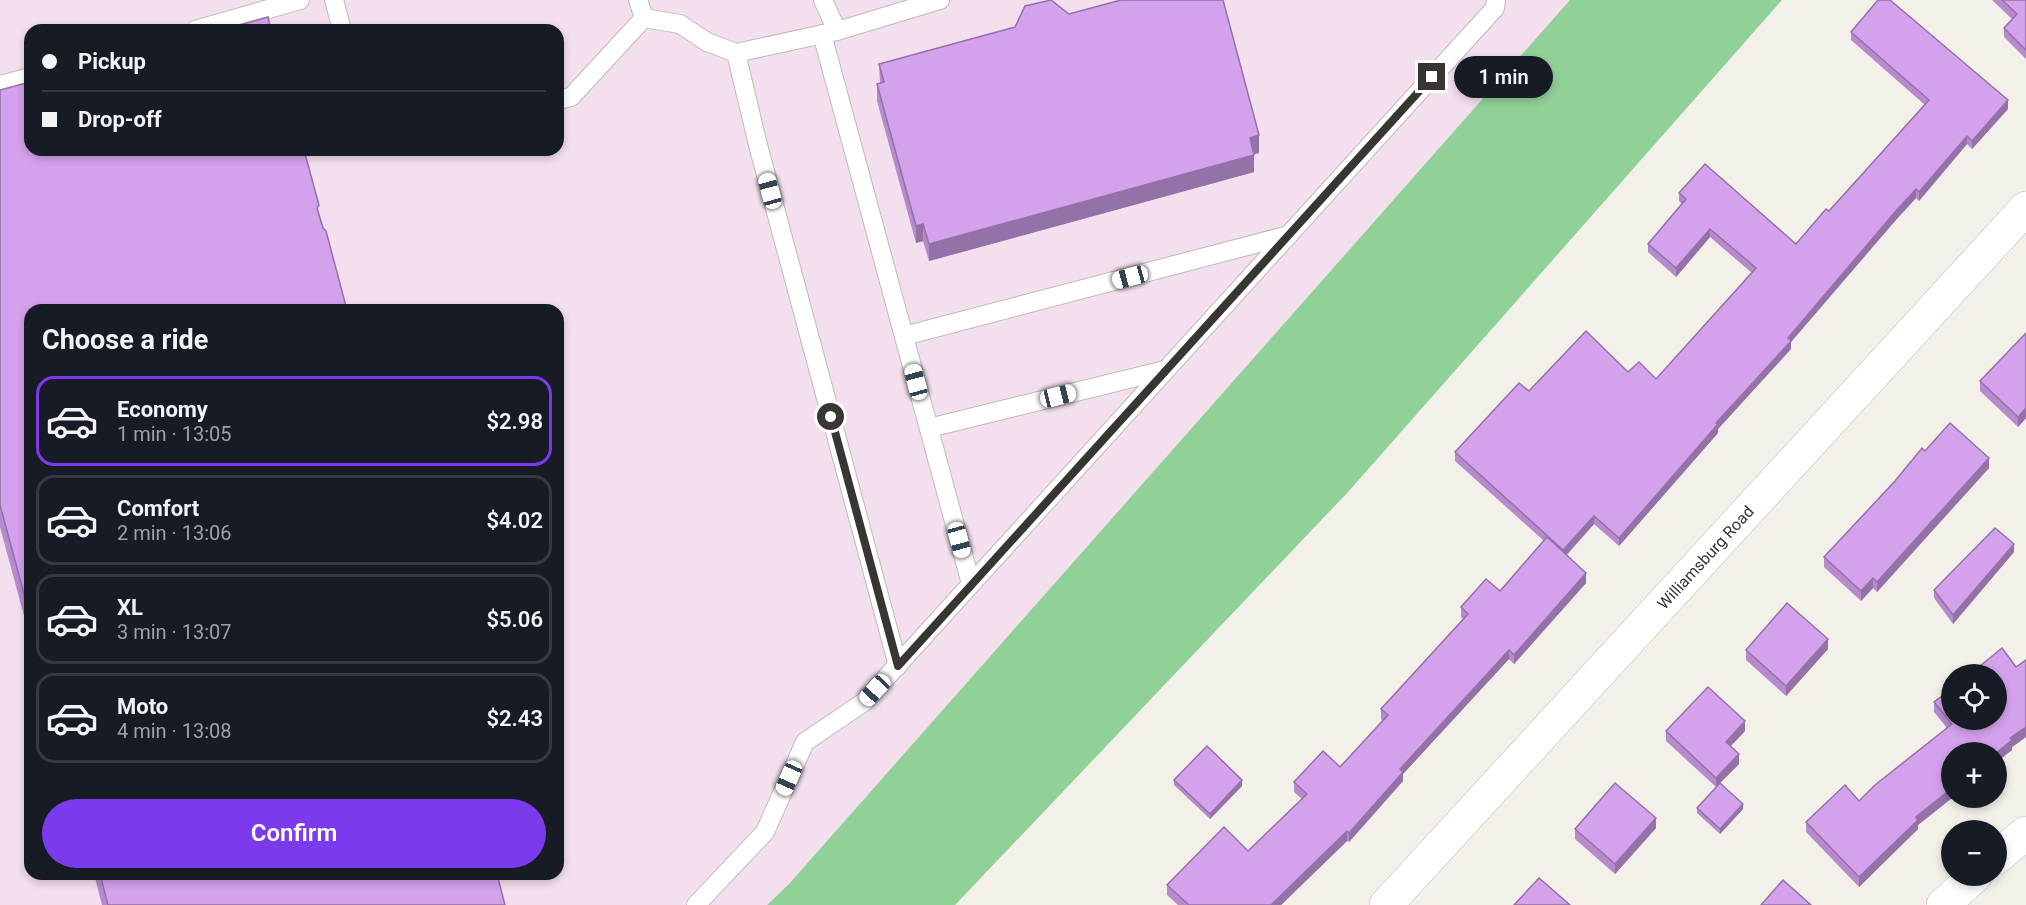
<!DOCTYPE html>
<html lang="en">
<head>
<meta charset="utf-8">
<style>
  :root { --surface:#171b24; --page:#242831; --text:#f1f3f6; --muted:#9ea1a6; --line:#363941; --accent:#7c3aed }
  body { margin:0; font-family:Roboto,sans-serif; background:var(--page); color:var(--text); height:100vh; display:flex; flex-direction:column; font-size:22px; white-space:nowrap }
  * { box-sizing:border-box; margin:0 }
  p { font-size:20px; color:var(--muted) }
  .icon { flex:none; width:33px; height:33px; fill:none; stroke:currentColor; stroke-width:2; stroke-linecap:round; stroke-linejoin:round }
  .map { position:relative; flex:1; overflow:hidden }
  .drawer { position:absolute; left:24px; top:304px; width:540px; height:576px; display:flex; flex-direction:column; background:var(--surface); border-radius:18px; box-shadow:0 3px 9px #0003 }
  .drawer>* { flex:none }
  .banner { position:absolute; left:24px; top:24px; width:540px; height:132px; border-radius:18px; box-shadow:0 3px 9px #0003; display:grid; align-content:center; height:132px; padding:0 18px; background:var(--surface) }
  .controls { position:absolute; left:1941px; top:664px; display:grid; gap:12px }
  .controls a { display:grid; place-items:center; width:66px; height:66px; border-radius:50%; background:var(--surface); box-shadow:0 3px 9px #0003; font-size:30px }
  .end { position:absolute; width:27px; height:27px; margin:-14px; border:8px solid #373633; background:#fff; box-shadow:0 0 0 3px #fff }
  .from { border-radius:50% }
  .bubble { position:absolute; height:42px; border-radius:21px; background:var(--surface); box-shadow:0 3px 9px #0003; font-size:20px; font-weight:600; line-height:42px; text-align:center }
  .car { position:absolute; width:18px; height:36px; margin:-18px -9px; border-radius:8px; box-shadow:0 0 4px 2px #0007; background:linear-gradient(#fff 24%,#345 0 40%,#fff 0 76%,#345 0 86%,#fff 0) }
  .banner b { display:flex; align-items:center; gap:21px; height:57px; font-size:22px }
  .banner b+b { border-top:2px solid var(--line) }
  .banner i { width:15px; height:15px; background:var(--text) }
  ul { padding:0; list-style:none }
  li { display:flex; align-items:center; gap:18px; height:90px; margin:0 12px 9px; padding:0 6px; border:3px solid var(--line); border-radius:18px }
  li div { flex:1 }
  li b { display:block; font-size:22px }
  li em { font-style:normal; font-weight:600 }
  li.selected { border-color:var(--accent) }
  li>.icon { width:54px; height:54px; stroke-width:1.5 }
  h2 { padding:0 18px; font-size:27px; line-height:72px }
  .cta { display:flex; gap:12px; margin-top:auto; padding:12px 18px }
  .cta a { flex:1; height:69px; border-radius:36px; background:var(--accent); color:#fff; font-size:24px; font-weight:600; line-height:69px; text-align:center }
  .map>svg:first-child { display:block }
</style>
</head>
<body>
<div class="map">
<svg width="2026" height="905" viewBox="0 0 2026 905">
  <rect width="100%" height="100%" fill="#f2f0e8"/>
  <!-- commercial -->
  <path fill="#f3dfee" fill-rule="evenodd" d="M0 0H1570L789 884 767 905H0ZM30 30H558V150H30ZM30 310H558V874H30Z"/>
  <!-- green -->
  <polygon fill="#90d198" points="1570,0 1782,0 1348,492 955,905 767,905 789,884"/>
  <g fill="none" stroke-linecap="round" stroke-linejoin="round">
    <defs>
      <g id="lane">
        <polyline points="334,0 342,30"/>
        <polyline points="638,0 644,18 680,24 707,42 736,53 837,31 823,0"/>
        <polyline points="195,30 300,0"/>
        <polyline points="837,31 940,0"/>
        <polyline points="822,34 971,584"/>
        <polyline points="736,53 758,145 898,666"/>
        <polyline points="0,85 30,77"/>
        <polyline points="558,100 571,97 644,18"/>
        <polyline points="904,336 1289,235"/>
        <polyline points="929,428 1165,370"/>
        <polyline points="696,905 765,832 805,742 864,702 1495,8 1496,0"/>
      </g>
      <g id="street">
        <polyline points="1996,858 2026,833"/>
        <path id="s1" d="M1386 905 2026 208"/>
        <polyline points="1943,905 1975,876"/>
      </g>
    </defs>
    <!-- lane casing -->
    <use href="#lane" stroke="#bdbbb4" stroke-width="20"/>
    <!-- street casing -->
    <use href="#street" stroke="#bdbbb4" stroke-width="34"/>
    <!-- lane -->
    <use href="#lane" stroke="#fff" stroke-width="18"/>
    <!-- street -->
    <use href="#street" stroke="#fff" stroke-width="33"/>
  </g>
  <!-- wall -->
  <g fill="#b68acc">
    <polygon points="1992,0 2026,0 2026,59 2004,37 2004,28 2012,19"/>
    <polygon points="1069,14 1259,153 1254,154 1254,172 929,261 923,241 916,243 877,101 877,84 880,83 879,64"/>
    <polygon points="1851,32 2008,109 1972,149 1967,144 1919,201 1916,198 1895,221 1791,342 1791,349 1718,429 1718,433 1619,546 1594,524 1567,555 1586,583 1514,664 1509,659 1403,774 1403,781 1349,842 1347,841 1281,905 1178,905 1167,895 1167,885 1248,851 1302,799 1294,792 1294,782 1340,767 1383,721 1381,719 1381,709 1463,619 1461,617 1461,607 1500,591 1544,541 1455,461 1455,452 1529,391 1628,372 1656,379 1752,273 1710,237 1676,277 1648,252 1648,244 1682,204 1679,201 1679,193 1796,244 1829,211 1925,105 1851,40"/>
    <polygon points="0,90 30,310 30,638 0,527"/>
    <polygon points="2026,333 2026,418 2018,427 1980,391 1980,381"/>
    <polygon points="1925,451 1989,468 1877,592 1873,588 1861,601 1824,567 1824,557"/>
    <polygon points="2014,552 1953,624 1934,598 1934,590"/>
    <polygon points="1828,649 1786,696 1746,660 1746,650"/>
    <polygon points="2026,660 2026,737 2012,747 2012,750 1918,825 1918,829 1859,887 1806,832 1806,822 1859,801 1947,728 1934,712 1934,702 2016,667"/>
    <polygon points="1666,731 1745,731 1731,746 1739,764 1720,783 1743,809 1720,834 1697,813 1697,808 1716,787 1666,741"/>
    <polygon points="1174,780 1242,786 1210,819 1174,785"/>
    <polygon points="1656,828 1615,874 1575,839 1575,829"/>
    <polygon points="94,874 497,874 505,905 102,905"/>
  </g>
  <!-- shaded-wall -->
  <g fill="#9471a6">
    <polygon points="2008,100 2008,109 1972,149 1972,141"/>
    <polygon points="1259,135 1259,153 1250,155 1250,138"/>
    <polygon points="1967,136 1967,144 1919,201 1919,192"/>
    <polygon points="1254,155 1254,172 929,261 929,244"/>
    <polygon points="1916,189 1916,198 1895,221 1791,342 1791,349 1718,429 1718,433 1619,546 1619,538 1895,212"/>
    <polygon points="923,224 923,241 916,243 916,226"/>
    <polygon points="1710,229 1710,237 1676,277 1676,268"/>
    <polygon points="2026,408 2026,418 2018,427 2018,417"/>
    <polygon points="1989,458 1989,468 1877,592 1877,582"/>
    <polygon points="1594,516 1594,524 1563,558 1563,550"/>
    <polygon points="2014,544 2014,552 1953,624 1953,615"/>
    <polygon points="1586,573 1586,583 1514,664 1514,655"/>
    <polygon points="1873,578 1873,588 1861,601 1861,591"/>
    <polygon points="1828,639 1828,649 1786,696 1786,686"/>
    <polygon points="1509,650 1509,659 1403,774 1403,781 1349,842 1349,833 1400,769"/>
    <polygon points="1745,721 1745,731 1726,751 1726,742"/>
    <polygon points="2026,727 2026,737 2012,747 2012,750 1996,762 1996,753 2010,738"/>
    <polygon points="1739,754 1739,764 1716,787 1716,778"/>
    <polygon points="1242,780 1242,786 1210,819 1210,814"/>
    <polygon points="1952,788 1952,798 1918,825 1918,829 1859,887 1859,877 1916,817"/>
    <polygon points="1743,804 1743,809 1720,834 1720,829"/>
    <polygon points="1656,818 1656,828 1615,874 1615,864"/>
    <polygon points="1347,831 1347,841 1281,905 1271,905"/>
  </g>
  <!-- building -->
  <g fill="#d4a1ed" stroke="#9471a6" stroke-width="1.5">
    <polygon points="1051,0 1069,14 1121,0 1223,0 1259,135 1250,138 1254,155 929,244 923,224 916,226 877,84 884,82 879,64 1015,27 1025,6"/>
    <polygon points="1878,0 1890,0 2008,100 1972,141 1967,136 1919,192 1916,189 1895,212 1788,338 1791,341 1716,423 1718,424 1619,538 1594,516 1563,550 1455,452 1519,383 1529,391 1586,331 1628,372 1639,362 1656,379 1756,268 1710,229 1676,268 1648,244 1686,199 1679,193 1705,164 1796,244 1826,209 1829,211 1929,100 1851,32"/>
    <polygon points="2002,0 2026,0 2026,50 2004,28 2017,14"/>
    <polygon points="268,17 271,30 221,30"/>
    <polygon points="30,82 30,150 304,150 319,205 317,208 323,228 326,231 347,310 30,310 30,616 0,505 0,90"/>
    <polygon points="2026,333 2026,408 2018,417 1980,381"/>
    <polygon points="1950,423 1989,458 1877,582 1873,578 1861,591 1824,557 1895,481 1922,448 1925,451"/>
    <polygon points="1995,528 2014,544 1953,615 1934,590"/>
    <polygon points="1547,537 1586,573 1514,655 1509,650 1400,769 1403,772 1349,833 1347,831 1271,905 1189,905 1167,885 1224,827 1248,851 1307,794 1294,782 1323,751 1340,767 1388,715 1381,709 1468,614 1461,607 1486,579 1500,591"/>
    <polygon points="1787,603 1828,639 1786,686 1746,650"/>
    <polygon points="2002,648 2016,667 2026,660 2026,727 2010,738 2012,740 1996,753 1952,753 1952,788 1916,817 1918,820 1859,877 1806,822 1845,785 1859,801 1875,785 1952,724 1934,702 1952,689 1952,720 1996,720 1996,675 1969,675"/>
    <polygon points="1708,687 1745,721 1726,742 1739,754 1716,778 1666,731"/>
    <polygon points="1207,746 1242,780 1210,814 1174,780"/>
    <polygon points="1615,783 1656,818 1615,864 1575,829"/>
    <polygon points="1720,783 1743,804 1720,829 1697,808"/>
    <polygon points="100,874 497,874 505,905 108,905"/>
    <polygon points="1539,878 1570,905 1514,905"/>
    <polygon points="1783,880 1811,905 1761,905"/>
  </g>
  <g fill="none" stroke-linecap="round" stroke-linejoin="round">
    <!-- route -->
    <polyline stroke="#373633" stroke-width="8" points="831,417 898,666 1432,77"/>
  </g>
  <g text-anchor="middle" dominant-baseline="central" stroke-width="6" stroke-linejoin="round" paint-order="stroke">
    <!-- street labels -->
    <g font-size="16" fill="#373633" stroke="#fff">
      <text stroke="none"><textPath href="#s1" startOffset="472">Williamsburg Road</textPath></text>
    </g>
  </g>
</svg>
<div class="controls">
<a><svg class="icon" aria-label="locate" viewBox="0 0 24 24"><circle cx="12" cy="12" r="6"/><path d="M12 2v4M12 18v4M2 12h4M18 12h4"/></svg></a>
<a>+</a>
<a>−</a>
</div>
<i class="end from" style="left:831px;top:417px"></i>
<i class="end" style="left:1432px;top:77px"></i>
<div class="bubble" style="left:1454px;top:56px;width:99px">1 min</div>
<i class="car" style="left:770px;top:191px;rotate:345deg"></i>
<i class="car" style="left:1130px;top:277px;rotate:255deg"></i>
<i class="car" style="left:916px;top:382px;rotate:345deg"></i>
<i class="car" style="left:1058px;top:396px;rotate:76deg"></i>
<i class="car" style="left:959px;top:540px;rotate:165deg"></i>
<i class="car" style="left:875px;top:690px;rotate:223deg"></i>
<i class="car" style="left:789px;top:778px;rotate:204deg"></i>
<div class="banner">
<b><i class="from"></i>Pickup</b>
<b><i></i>Drop-off</b>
</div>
<section class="drawer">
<h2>Choose a ride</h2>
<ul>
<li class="selected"><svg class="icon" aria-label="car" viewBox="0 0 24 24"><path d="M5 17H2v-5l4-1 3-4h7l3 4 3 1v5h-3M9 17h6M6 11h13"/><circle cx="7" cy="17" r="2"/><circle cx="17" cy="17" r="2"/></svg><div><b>Economy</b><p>1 min · 13:05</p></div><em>$2.98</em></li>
<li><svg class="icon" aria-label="car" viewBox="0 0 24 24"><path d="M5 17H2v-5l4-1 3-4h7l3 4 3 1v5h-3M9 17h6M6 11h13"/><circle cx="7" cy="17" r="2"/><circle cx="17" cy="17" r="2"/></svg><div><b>Comfort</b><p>2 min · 13:06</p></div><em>$4.02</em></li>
<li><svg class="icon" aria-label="car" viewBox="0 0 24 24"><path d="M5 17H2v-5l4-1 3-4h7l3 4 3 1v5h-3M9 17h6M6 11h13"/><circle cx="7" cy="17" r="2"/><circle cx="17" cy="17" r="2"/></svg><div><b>XL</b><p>3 min · 13:07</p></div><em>$5.06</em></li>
<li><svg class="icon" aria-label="car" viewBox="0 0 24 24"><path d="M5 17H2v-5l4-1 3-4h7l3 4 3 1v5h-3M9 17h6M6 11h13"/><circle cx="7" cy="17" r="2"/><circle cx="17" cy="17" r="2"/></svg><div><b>Moto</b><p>4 min · 13:08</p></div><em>$2.43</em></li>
</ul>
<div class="cta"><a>Confirm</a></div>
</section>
</div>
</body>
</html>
